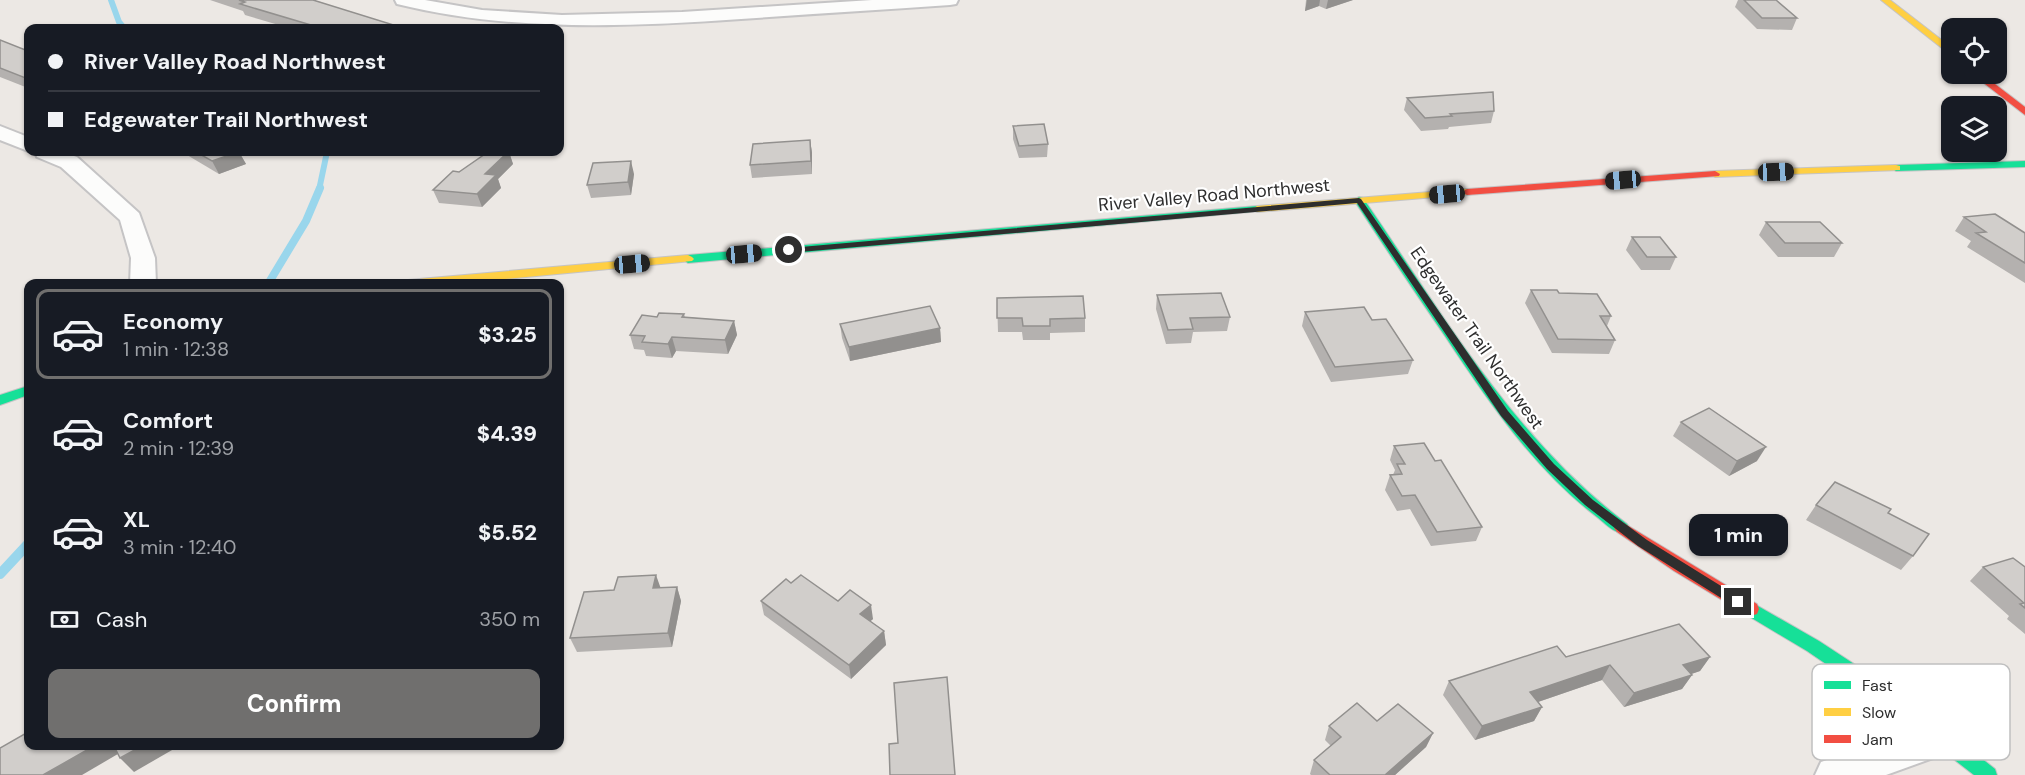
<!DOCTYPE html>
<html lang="en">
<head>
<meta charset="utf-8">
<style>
  :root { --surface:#171b24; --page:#242831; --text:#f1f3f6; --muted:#9ea1a6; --line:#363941; --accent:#706f6e }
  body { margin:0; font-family:"DM Sans",sans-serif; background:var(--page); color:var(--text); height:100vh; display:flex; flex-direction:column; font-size:22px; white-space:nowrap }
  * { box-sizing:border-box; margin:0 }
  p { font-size:20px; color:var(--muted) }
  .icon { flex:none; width:33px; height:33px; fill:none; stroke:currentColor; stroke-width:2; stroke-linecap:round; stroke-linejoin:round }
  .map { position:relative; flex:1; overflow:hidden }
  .drawer { position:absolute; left:24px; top:279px; width:540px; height:471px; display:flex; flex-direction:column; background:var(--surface); border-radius:12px; box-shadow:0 2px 4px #0004 }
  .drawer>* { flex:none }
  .guide { position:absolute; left:24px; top:24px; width:540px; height:132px; border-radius:12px; box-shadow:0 2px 4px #0004; display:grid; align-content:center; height:132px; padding:0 24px; background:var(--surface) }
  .tools { position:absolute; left:1941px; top:18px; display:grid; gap:12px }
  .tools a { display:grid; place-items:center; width:66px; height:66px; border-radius:12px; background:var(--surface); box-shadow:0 2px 4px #0004; font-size:30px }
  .end { position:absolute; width:27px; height:27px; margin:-14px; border:8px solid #2e2e2e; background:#fff; box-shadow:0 0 0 3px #fff }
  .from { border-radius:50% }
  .bubble { position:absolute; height:42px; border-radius:12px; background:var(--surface); box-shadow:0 2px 4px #0004; font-size:20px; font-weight:800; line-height:42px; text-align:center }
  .car { position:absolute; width:18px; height:36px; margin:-18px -9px; border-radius:8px; box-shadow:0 0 4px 2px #0007; background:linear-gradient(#222 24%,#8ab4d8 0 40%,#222 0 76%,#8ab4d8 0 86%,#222 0) }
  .guide b { display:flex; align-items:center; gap:21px; height:57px; font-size:22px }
  .guide b+b { border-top:2px solid var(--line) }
  .guide i { width:15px; height:15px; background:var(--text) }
  ul { padding:10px 0 0; list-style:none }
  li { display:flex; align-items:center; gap:18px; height:90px; margin:0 12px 9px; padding:0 12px; border:3px solid transparent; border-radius:12px }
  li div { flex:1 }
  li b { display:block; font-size:22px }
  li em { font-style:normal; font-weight:800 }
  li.current { border-color:var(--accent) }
  li>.icon { width:54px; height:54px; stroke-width:1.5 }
  .pay { display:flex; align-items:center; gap:15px; height:66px; padding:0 24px; font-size:22px }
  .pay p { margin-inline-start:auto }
  .action { display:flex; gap:12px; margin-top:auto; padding:12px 24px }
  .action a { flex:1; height:69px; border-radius:12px; background:var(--accent); color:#fff; font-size:24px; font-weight:800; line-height:69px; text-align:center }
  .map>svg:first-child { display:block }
</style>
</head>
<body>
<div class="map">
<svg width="2025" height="775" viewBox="0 0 2025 775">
  <rect width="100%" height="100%" fill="#ece8e4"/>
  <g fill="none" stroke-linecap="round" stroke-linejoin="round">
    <!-- stream-far2 -->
    <g stroke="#99d6ec" stroke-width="6">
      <polyline points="111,0 119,22 124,28"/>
      <polyline points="319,190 327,152"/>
    </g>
    <!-- stream-far1 -->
    <polyline stroke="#99d6ec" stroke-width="8" points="268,284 306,221 320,188"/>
    <!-- stream -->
    <polyline stroke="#99d6ec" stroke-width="10" points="0,574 28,544"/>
    <defs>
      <g id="street">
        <path d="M395 0H425L482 10 562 15 682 12 872 0H958L956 4 950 5C880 10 811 14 741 19 625 27 511 32 397 4Z"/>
        <polygon points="0,126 28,137 28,151 0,140"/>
        <polygon points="35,152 62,152 77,157 139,213 155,258 156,284 130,284 131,258 120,220 61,167 37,157"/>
        <polygon points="1944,720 1958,725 1963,737 1958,749 1886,775 1815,775 1821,762"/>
      </g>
      <g id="fast">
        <polygon points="2025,161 2025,167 1896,171 1891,168 1896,165"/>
        <path d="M1359 197 1363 198C1442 313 1514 439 1627 524L1630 528 1627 532C1616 536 1606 524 1597 517 1534 469 1488 401 1445 336 1414 291 1384 246 1354 200Z"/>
        <polygon points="1257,206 1261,207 1261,211 688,263 682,259 688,255"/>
        <polygon points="28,386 28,395 0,405 0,395"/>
        <polygon points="1751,602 1819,641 1880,681 1966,746 1995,769 1997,775 1974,775 1867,692 1807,651 1745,614 1743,609 1745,604"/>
      </g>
      <g id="slow">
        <polygon points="1881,0 1890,0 1952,48 1952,56"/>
        <polygon points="1896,165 1900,166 1900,170 1715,177 1710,174 1715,171"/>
        <polygon points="1467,189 1472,192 1471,194 1257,212 1252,209 1257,206"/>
        <polygon points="688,255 692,257 694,259 692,261 454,284 402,284 408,280"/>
      </g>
      <g id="jam">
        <polygon points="1972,74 1982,74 2025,107 2025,115"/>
        <polygon points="1715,171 1720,174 1719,176 1467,195 1462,192 1467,189"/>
        <polygon points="1622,522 1757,604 1759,609 1757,614 1751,616 1745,614 1674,571 1617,532 1614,528 1617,524"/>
      </g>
    </defs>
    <!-- street casing -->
    <use href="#street" stroke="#c5c4c5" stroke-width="4"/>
    <!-- fast casing -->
    <use href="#fast" stroke="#c5c4c5" stroke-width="2"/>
    <!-- slow casing -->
    <use href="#slow" stroke="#c5c4c5" stroke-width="2"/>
    <!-- jam casing -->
    <use href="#jam" stroke="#c5c4c5" stroke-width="2"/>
    <!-- street -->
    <use href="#street" fill="#fcfcfb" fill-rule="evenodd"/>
    <!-- fast -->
    <use href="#fast" fill="#16e098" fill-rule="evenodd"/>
    <!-- slow -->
    <use href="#slow" fill="#ffcf43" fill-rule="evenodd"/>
    <!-- jam -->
    <use href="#jam" fill="#f24e42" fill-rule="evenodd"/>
  </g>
  <!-- wall -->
  <g fill="#b4b1af">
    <polygon points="210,0 313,0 400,27 401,28 289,28 245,15 243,11"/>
    <polygon points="1306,0 1353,0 1326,9 1319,6 1305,11"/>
    <polygon points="1738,0 1776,0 1797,18 1792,30 1757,29 1735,7"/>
    <polygon points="0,40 28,51 28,88 0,77"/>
    <polygon points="1407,98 1494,111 1491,123 1449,127 1448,129 1421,131 1404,110"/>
    <polygon points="1013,126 1048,144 1047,157 1019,158 1013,139"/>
    <polygon points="810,140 812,153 812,174 752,178 750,165"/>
    <polygon points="182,152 239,152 246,164 219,174"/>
    <polygon points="488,152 509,152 513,164 498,179 501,188 482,207 439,203 433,190"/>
    <polygon points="634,174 631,195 591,198 587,185"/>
    <polygon points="1964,217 2025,233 2025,283 1967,247 1971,241 1955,231"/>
    <polygon points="1766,222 1842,243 1834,257 1778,257 1759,235"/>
    <polygon points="1632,237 1676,257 1670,270 1641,270 1626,250"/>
    <polygon points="1531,290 1559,293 1611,316 1607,326 1615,340 1609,354 1552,353 1525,303"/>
    <polygon points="1157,295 1230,317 1227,331 1193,332 1191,343 1166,344 1156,309"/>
    <polygon points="997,298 1085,318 1085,332 1050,333 1050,340 1023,340 1022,332 998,332"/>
    <polygon points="1305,312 1372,320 1413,360 1408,374 1331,382 1302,326"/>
    <polygon points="684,314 685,317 734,321 737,335 728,354 676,351 672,358 646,356 644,350 634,349 630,335 657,317"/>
    <polygon points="840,324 940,328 941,342 850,361 842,338"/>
    <polygon points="1681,422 1757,461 1729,476 1673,436"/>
    <polygon points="1394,446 1435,461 1482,527 1476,541 1431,546 1410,509 1397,511 1385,490 1390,475 1393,475 1395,470 1390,460"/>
    <polygon points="1816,505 1888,513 1913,556 1901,570 1806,520"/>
    <polygon points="1983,567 2025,567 2025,634 2007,619 2009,616 1970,581"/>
    <polygon points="791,583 838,601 873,619 870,621 884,631 886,645 851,679 764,615 761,601"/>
    <polygon points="660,587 677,587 681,601 672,647 577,652 570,638"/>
    <polygon points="1566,657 1710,657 1700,671 1691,674 1692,675 1682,689 1624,707 1602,680 1538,702 1542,707 1534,721 1475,740 1443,695 1449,681"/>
    <polygon points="1377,721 1433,733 1426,747 1395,775 1311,775 1310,774 1314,760 1331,746 1325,740 1329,726"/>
  </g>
  <!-- shaded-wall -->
  <g fill="#92908e">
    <polygon points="1307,0 1320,0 1319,6 1305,11"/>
    <polygon points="1328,0 1353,0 1326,9"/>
    <polygon points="810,140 812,153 812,174 811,161"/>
    <polygon points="239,152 246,164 219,174 212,161"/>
    <polygon points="508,152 509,152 513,164 498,179 501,188 482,207 477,194 485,174"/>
    <polygon points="631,161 634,174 631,195 628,182"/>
    <polygon points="734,321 737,335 728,354 725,340"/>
    <polygon points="940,328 941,342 850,361 849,347"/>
    <polygon points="672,337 676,351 672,358 668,344"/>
    <polygon points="1766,447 1757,461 1729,476 1737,461"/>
    <polygon points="656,575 661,589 653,588"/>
    <polygon points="677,587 681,601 672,647 668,633"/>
    <polygon points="871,605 873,619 862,629 860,614"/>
    <polygon points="884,631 886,645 851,679 849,665"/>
    <polygon points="1710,657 1700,671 1674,680 1683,665"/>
    <polygon points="1610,665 1602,680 1523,707 1530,692"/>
    <polygon points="1692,675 1682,689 1624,707 1634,693"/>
    <polygon points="1542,707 1534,721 1475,740 1482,726"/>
    <polygon points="1433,733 1426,747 1395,775 1385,775"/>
    <polygon points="94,746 118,746 123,751 82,775 43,775"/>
    <polygon points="142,746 179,746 134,772 120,758"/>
  </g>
  <!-- building -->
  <g fill="#d1cecb" stroke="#92908e" stroke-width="1.5">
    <polygon points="239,0 313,0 400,27 397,28 321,28 240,4 245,2"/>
    <polygon points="1744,0 1776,0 1797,18 1762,18"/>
    <polygon points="0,40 28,51 28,79 0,68"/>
    <polygon points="1493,92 1494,111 1450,114 1452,116 1425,118 1407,98"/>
    <polygon points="1044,124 1048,144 1019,146 1013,126"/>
    <polygon points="810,140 811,161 750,165 753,144"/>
    <polygon points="196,152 238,152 212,161"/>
    <polygon points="488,152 508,152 485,174 496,175 477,194 433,190 453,171 459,172"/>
    <polygon points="631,161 628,182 587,185 593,163"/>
    <polygon points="1995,214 2025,233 2025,263 1976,233 1986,232 1964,217"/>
    <polygon points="1766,222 1820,222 1842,243 1785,243"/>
    <polygon points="1632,237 1660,237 1676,257 1647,257"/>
    <polygon points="1531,290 1557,290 1559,293 1597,294 1611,316 1600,316 1615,340 1558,339"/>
    <polygon points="1221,293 1230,317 1190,318 1193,329 1168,330 1157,295"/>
    <polygon points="1083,296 1085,318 1050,319 1050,326 1023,326 1022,318 997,318 997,298"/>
    <polygon points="930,306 940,328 849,347 840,324"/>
    <polygon points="1364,307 1372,320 1386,319 1413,360 1335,367 1305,312"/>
    <polygon points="659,313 684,314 682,317 734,321 725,340 672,337 668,344 642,342 645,336 630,335 642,315 657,317"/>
    <polygon points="1709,408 1766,447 1737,461 1681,422"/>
    <polygon points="1424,443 1435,461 1441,460 1482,527 1437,532 1415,495 1402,496 1390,475 1402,474 1397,464 1405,464 1394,446"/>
    <polygon points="1835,482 1891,509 1888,513 1929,534 1913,556 1816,505"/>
    <polygon points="2013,558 2025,567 2025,608 2020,604 2024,603 1983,567"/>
    <polygon points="656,575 653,588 677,587 668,633 570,638 584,592 614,590 618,577"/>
    <polygon points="801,575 838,601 850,590 871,605 860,614 884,631 849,665 761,601 786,579 791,583"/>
    <polygon points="1679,624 1710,657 1683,665 1692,675 1634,693 1610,665 1530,692 1542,707 1482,726 1449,681 1557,646 1566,657"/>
    <polygon points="947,677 955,775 890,775 889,744 898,743 894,683"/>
    <polygon points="1357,703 1377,721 1398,704 1433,733 1385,775 1330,775 1314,760 1341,737 1329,726"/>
    <polygon points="28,732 28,746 94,746 43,775 0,775 0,748"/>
    <polygon points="114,746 142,746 120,758"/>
  </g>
  <!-- route -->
  <polygon fill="#2e2e2e" points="1359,198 1361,199 1508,411 1554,464 1593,500 1647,540 1742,599 1742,606 1734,606 1638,546 1585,505 1547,469 1501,416 1357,203 789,253 785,250 789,248"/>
  <g text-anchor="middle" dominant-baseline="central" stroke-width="4.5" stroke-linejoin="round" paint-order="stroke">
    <!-- street labels -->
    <g font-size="18" fill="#2e2e2e" stroke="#fff">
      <text transform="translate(1214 195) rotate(-5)">River Valley Road Northwest</text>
      <text transform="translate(1477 338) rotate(55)">Edgewater Trail Northwest</text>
    </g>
  </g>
  <!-- legend -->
  <rect x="1812" y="664" width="198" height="96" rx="9" fill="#fff" stroke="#c0c0c0" stroke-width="1.5"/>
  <rect x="1824" y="681" width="27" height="8" fill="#16e098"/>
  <rect x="1824" y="708" width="27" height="8" fill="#ffcf43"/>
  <rect x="1824" y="735" width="27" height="8" fill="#f24e42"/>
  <g font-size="16" fill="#2e2e2e">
    <text x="1862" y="691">Fast</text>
    <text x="1862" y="718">Slow</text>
    <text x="1862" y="745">Jam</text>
  </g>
</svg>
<div class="tools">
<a><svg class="icon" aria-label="locate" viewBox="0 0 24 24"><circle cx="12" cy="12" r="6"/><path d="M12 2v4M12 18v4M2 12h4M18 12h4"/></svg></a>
<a><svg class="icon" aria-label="layers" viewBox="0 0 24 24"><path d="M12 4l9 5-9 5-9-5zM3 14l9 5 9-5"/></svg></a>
</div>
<i class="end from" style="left:789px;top:250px"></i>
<i class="end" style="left:1738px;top:602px"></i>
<div class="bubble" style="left:1689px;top:514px;width:99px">1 min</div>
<i class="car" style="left:1776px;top:172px;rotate:88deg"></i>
<i class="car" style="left:1623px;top:180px;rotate:265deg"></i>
<i class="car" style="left:1447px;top:194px;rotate:265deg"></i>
<i class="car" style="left:744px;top:254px;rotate:85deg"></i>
<i class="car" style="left:632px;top:264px;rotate:85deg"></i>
<div class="guide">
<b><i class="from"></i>River Valley Road Northwest</b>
<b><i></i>Edgewater Trail Northwest</b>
</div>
<section class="drawer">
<ul>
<li class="current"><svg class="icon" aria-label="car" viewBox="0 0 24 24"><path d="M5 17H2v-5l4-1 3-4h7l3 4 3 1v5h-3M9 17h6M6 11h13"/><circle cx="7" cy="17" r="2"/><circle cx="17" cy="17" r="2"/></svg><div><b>Economy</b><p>1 min · 12:38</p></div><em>$3.25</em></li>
<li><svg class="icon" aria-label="car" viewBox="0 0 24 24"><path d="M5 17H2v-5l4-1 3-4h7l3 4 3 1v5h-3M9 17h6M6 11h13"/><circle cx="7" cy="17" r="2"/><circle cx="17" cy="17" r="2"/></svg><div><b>Comfort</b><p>2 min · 12:39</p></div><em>$4.39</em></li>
<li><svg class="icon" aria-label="car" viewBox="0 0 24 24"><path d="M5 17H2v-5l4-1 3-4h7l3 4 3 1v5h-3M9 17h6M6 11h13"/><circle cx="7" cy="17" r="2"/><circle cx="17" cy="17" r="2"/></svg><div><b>XL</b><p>3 min · 12:40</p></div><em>$5.52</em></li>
</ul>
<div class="pay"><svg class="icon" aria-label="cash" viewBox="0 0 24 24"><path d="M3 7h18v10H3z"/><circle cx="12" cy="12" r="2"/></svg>Cash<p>350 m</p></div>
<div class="action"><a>Confirm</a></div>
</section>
</div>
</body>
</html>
